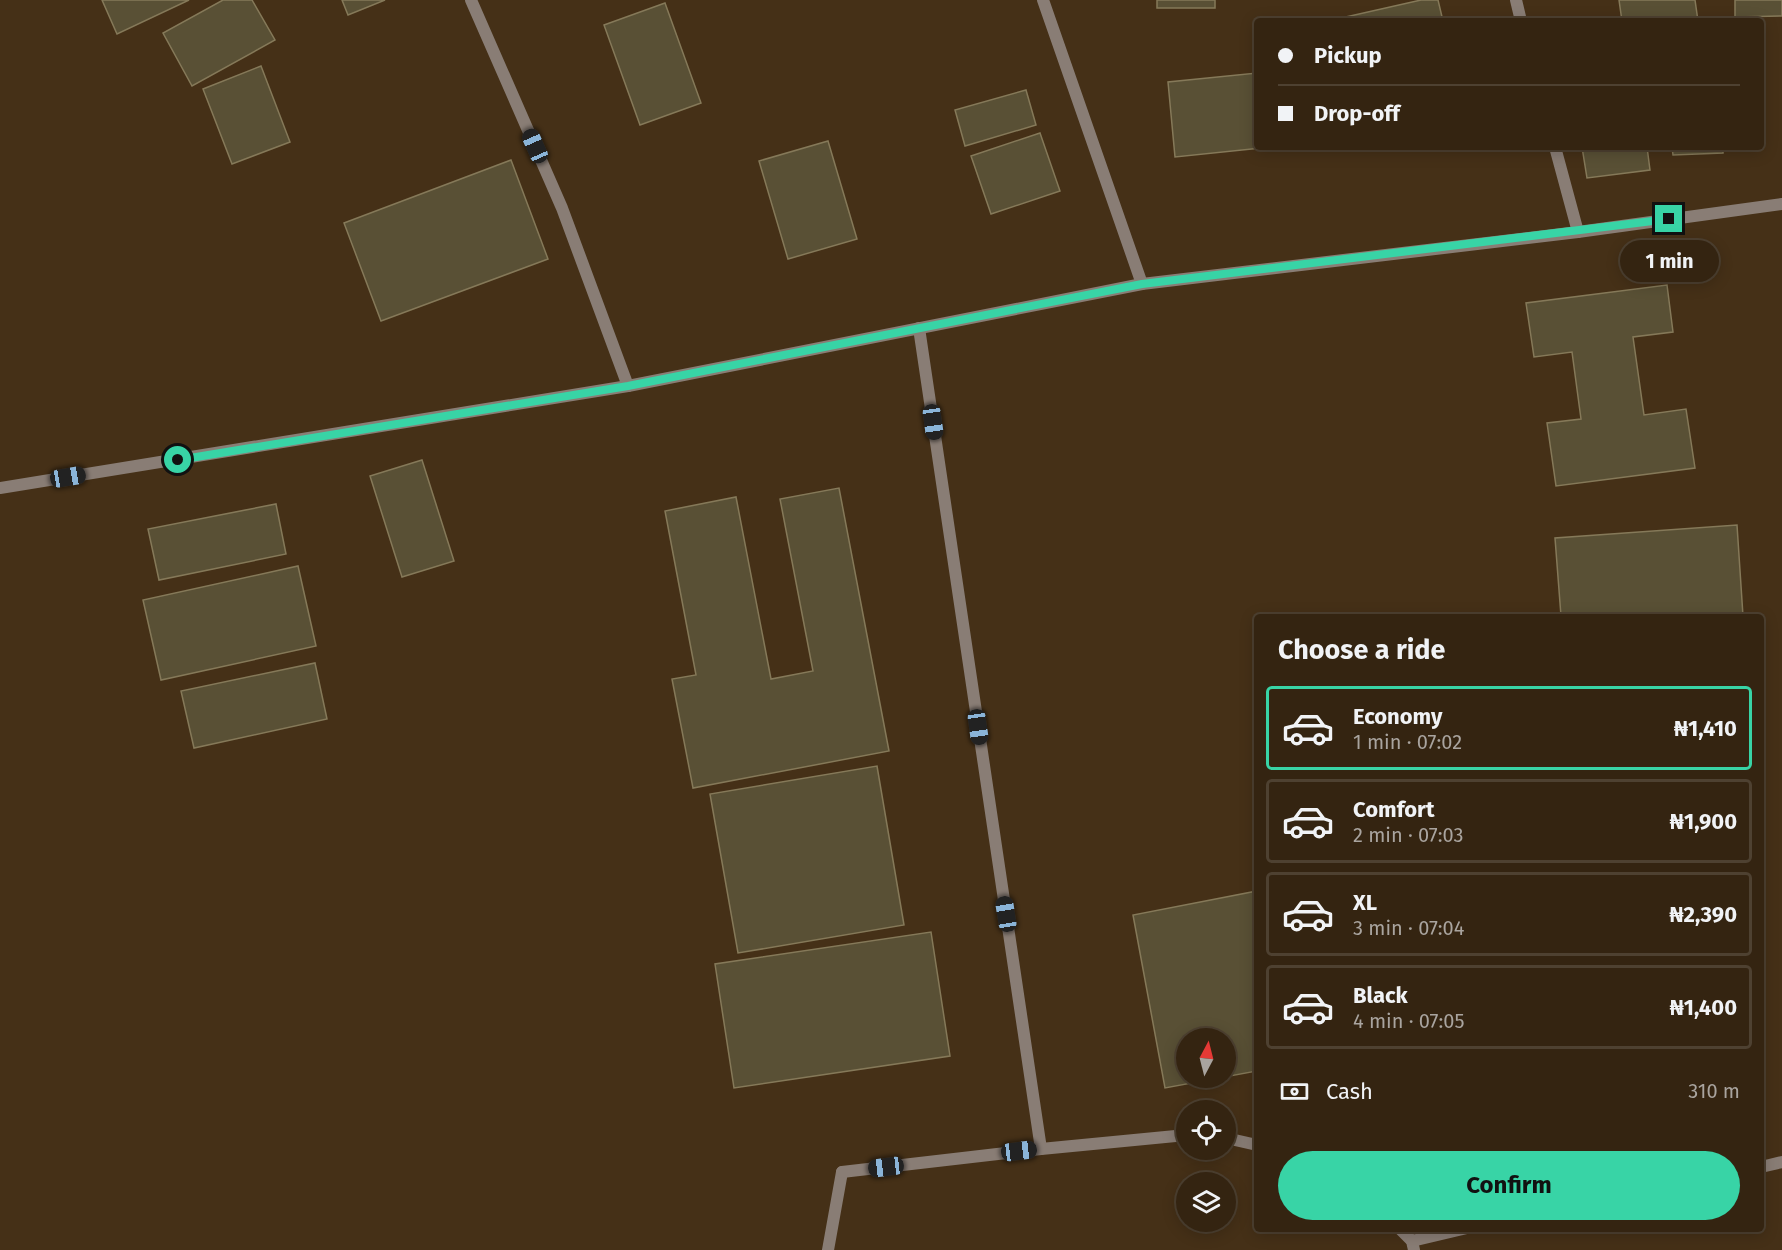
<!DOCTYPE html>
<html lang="en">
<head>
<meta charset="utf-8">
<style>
  :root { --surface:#342411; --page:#3f301f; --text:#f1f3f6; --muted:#a9a49f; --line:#4e4131; --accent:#38d4a6 }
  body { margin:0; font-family:"Fira Sans",sans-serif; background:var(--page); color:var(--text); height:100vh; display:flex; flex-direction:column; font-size:22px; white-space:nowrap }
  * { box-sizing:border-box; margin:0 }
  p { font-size:20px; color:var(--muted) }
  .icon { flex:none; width:33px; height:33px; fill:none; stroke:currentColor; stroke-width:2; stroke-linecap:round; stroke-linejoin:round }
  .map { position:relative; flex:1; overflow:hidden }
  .panel { position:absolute; left:1254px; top:614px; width:510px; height:618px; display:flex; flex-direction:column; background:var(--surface); border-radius:6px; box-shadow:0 3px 15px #0003,0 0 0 2px var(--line) }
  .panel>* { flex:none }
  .banner { position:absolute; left:1254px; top:18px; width:510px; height:132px; border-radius:6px; box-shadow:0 3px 15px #0003,0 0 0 2px var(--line); display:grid; align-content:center; height:132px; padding:0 24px; background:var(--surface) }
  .needle { width:39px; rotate:7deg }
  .fabs { position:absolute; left:1176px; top:1028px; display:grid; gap:12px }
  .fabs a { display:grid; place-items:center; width:60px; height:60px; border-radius:50%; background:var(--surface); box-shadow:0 3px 15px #0003,0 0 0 2px var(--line); font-size:30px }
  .end { position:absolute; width:27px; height:27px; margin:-14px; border:8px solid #38d4a6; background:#111; box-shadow:0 0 0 3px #111 }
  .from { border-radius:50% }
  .bubble { position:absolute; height:42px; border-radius:21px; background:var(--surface); box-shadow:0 3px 15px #0003,0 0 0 2px var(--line); font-size:20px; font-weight:700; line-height:42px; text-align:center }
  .car { position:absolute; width:18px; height:36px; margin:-18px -9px; border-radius:8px; box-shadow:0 0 4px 2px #0007; background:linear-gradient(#222 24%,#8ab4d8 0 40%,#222 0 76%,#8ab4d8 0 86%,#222 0) }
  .banner b { display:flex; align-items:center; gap:21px; height:57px; font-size:22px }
  .banner b+b { border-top:2px solid var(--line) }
  .banner i { width:15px; height:15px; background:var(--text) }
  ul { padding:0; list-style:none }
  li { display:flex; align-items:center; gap:18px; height:84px; margin:0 12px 9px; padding:0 12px; border:3px solid var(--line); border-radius:6px }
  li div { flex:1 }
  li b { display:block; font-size:22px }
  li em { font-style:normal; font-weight:700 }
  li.active { border-color:var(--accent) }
  li>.icon { width:54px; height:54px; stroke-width:1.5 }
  h2 { padding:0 24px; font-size:27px; line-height:72px }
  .pay { display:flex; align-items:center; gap:15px; height:66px; padding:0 24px; font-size:22px }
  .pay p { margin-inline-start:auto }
  .action { display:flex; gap:12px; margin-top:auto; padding:12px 24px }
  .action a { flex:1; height:69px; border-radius:36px; background:var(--accent); color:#111; font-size:24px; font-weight:700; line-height:69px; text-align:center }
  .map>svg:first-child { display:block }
</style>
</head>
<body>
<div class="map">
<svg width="1782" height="1250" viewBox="0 0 1782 1250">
  <rect width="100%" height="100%" fill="#453017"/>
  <!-- building -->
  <g fill="#595035" stroke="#857959" stroke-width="1.5" fill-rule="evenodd">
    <polygon points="102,0 189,0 117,34"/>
    <polygon points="223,0 252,0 275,40 192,86 163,33"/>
    <polygon points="342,0 385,0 348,15"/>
    <rect x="1157" y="0" width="58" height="8"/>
    <polygon points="1421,0 1438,0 1443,21 1328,21"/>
    <polygon points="1619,0 1695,0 1698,21 1622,21"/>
    <polygon points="1735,0 1782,0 1782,16 1735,17"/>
    <polygon points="665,3 701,103 640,125 604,25"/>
    <polygon points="261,66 290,142 232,164 203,89"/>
    <polygon points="1257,73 1257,147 1271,147 1175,157 1168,82"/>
    <polygon points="1026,90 1036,125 965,146 955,110"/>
    <polygon points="1040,133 1060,191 991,214 971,156"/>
    <polygon points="828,141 857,239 788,259 759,161"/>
    <polygon points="1582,147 1647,147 1650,170 1587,178"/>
    <polygon points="1672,147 1723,147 1723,153 1673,155"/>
    <polygon points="511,160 548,259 381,321 344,223"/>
    <polygon points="1667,285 1673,332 1633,337 1644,415 1686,409 1695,468 1556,486 1547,423 1581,419 1572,352 1534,357 1526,303"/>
    <polygon points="422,460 454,561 402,577 370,476"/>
    <polygon points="839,488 889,751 693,788 672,679 696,675 665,511 736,497 771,679 813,671 780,499"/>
    <polygon points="276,504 286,554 159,580 148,529"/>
    <polygon points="1737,525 1743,616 1561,616 1555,538"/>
    <polygon points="298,566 316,646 161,680 143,600"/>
    <polygon points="315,663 327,719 194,748 181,691"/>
    <polygon points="877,766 904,925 738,953 710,794"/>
    <path d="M1257 891V1071L1165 1088 1133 915ZM1186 1038H1226V1077H1186Z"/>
    <polygon points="931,932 950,1056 734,1088 715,964"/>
  </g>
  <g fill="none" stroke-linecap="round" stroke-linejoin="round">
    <!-- service -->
    <polyline stroke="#897d75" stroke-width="12" points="828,1250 842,1172"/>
    <!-- minor -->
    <g stroke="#897d75" stroke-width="12">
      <polyline points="471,0 562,208 628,386"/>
      <polyline points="1043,0 1142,284"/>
      <polyline points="1516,0 1521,21"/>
      <polyline points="1555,147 1578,232"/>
      <polyline points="919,328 1041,1149"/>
      <polyline points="0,488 628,386 1142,284 1578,232 1782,204"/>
      <polyline points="1226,1138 1257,1145"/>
      <polyline points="1761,1167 1782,1162"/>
      <polyline points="842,1172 1041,1149 1186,1135"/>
      <polyline points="1399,1228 1412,1241 1414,1250"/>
      <polyline points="1412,1241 1467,1228"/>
    </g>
  </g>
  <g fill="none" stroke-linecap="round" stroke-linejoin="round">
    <!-- route -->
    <polyline stroke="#38d4a6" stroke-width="8" points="178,460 628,386 1142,284 1669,219"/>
  </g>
</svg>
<div class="fabs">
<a><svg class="needle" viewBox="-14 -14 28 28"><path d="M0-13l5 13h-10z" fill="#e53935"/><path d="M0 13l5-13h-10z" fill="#a9a49f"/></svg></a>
<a><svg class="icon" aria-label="locate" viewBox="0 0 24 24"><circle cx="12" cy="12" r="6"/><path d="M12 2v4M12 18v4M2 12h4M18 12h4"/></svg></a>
<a><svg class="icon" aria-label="layers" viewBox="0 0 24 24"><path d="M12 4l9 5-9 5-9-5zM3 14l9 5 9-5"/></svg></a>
</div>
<i class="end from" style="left:178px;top:460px"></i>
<i class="end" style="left:1669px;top:219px"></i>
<div class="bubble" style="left:1620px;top:240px;width:99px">1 min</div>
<i class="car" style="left:535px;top:146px;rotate:336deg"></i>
<i class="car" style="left:933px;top:422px;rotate:172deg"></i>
<i class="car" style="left:68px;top:477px;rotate:81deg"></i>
<i class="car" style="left:978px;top:727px;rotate:172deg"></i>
<i class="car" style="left:1006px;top:914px;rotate:351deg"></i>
<i class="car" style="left:1019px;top:1151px;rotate:83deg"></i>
<i class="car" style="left:886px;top:1167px;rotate:263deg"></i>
<div class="banner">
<b><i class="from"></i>Pickup</b>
<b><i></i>Drop-off</b>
</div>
<section class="panel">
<h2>Choose a ride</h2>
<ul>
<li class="active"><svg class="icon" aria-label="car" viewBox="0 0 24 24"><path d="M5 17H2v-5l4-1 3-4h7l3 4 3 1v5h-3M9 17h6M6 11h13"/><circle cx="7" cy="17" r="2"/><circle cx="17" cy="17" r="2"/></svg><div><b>Economy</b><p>1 min · 07:02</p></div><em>₦1,410</em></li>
<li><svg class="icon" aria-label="car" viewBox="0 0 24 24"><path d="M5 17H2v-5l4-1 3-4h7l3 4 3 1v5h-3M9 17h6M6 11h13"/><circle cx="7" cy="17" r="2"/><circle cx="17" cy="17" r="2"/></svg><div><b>Comfort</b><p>2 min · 07:03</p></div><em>₦1,900</em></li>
<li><svg class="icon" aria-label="car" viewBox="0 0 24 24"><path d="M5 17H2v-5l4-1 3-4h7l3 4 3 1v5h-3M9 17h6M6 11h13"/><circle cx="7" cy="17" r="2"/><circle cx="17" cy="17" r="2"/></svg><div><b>XL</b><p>3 min · 07:04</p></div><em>₦2,390</em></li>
<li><svg class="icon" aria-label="car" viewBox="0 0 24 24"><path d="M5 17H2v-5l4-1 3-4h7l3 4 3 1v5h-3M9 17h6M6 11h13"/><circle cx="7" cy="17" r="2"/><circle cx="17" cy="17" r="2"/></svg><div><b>Black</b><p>4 min · 07:05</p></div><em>₦1,400</em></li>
</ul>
<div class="pay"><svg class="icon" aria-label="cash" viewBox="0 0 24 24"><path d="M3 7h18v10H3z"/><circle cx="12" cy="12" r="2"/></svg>Cash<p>310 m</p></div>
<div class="action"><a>Confirm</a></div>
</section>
</div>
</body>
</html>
